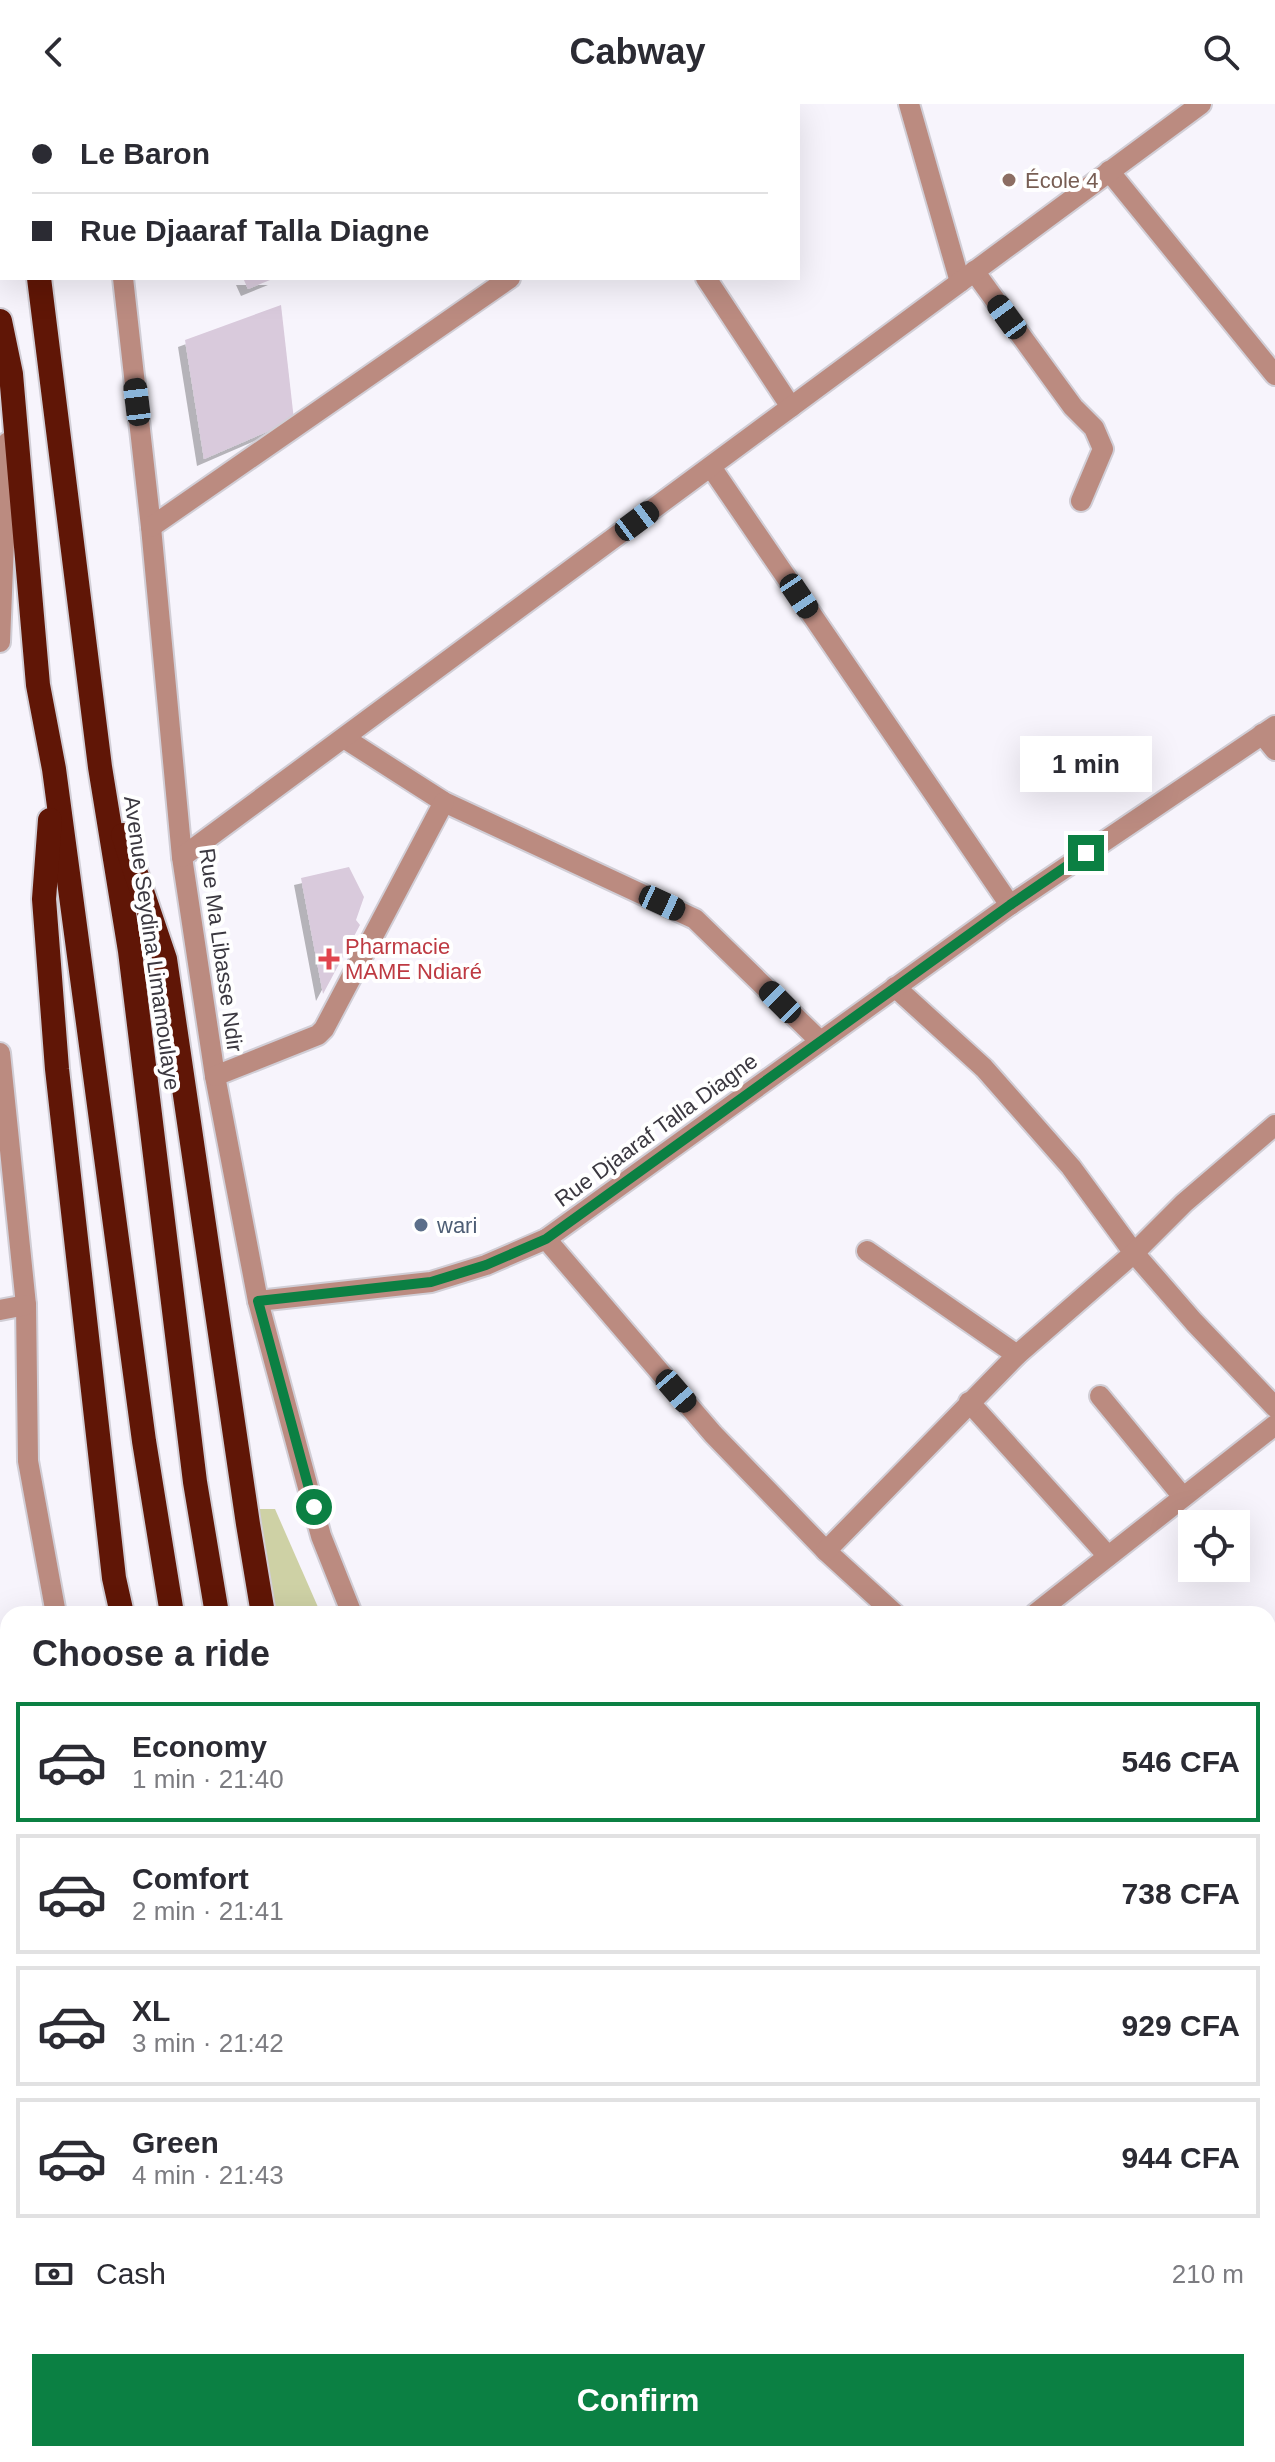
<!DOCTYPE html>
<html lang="en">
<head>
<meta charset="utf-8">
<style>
  :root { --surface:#fff; --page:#f2f2f3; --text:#2b2b33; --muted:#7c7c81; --line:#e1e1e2; --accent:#0b8043 }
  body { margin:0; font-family:Arial,sans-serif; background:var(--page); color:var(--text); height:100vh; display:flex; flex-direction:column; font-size:30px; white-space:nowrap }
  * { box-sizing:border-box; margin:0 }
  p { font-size:26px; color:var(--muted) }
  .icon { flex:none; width:44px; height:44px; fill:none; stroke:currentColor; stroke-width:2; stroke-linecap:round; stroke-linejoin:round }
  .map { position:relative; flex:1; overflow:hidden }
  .side { position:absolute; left:0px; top:1502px; width:1276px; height:856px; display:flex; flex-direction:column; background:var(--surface); border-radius:24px 24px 0 0; box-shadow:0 8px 32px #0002 }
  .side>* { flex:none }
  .banner { position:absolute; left:0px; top:0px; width:800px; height:176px; box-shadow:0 8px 32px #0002; display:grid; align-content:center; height:176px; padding:0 32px; background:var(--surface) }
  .fabs { position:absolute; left:1178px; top:1406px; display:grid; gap:16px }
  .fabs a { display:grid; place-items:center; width:72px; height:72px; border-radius:0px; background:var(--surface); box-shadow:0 8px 32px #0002; font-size:40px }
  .end { position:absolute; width:36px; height:36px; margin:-18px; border:10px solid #0b8043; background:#fff; box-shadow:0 0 0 4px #fff }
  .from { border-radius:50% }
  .bubble { position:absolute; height:56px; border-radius:0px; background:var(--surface); box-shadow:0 8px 32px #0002; font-size:26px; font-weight:600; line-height:56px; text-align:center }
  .car { position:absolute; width:24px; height:48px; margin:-24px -12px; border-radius:10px; box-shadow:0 0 6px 2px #0007; background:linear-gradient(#222 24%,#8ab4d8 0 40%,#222 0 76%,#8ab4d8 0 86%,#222 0) }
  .banner b { display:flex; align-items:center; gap:28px; height:76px; font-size:30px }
  .banner b+b { border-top:2px solid var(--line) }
  .banner i { width:20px; height:20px; background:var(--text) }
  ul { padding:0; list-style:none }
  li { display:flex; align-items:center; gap:24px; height:120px; margin:0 16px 12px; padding:0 16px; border:4px solid var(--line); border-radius:0px }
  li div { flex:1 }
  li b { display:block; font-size:30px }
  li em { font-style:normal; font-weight:600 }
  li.on { border-color:var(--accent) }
  li>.icon { width:72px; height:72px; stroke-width:1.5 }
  h2 { padding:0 32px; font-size:36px; line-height:96px }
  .pay { display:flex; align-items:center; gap:20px; height:88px; padding:0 32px; font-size:30px }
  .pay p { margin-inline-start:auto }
  .button { display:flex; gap:16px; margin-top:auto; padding:16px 32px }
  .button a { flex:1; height:92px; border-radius:0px; background:var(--accent); color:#fff; font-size:32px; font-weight:600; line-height:92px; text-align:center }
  header { display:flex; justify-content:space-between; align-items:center; height:104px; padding:0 32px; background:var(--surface); font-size:36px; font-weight:600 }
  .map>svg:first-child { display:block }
</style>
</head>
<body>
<header><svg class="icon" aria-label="back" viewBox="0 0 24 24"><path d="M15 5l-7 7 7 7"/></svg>Cabway<svg class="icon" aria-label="search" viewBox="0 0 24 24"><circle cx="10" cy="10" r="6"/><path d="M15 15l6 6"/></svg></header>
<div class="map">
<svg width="1275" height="2358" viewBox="0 0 1275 2358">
  <defs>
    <filter id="shadow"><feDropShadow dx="-7" dy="7" stdDeviation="0" flood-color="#0004"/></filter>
  </defs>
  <rect width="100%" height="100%" fill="#f7f4fc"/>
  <!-- green -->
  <g fill="#ced1a5">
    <polygon points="258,1405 275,1405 321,1510 274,1510"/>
    <polygon points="828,2350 911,2350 918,2358 821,2358"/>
  </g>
  <!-- building -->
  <g fill="#d9cadc" filter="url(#shadow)">
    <polygon points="243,174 275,174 248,185"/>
    <polygon points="281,201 294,316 204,355 185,236"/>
    <polygon points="349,763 364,793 356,816 360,821 323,890 301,774"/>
  </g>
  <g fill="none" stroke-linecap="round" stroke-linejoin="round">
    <defs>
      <g id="minor">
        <polyline points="90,0 91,2"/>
        <polyline points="463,0 501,2"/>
        <polyline points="909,0 960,178"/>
        <polyline points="397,2 401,0"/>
        <polyline points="604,2 606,0"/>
        <polyline points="1109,67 1275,271"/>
        <polyline points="974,167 1073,303 1094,324 1103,345 1081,397"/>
        <polyline points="123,174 151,423 182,753 215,972 258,1197 321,1432 352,1510"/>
        <polyline points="706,174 791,303"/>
        <polyline points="711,363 1010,801"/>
        <polyline points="151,423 510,174"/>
        <polyline points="0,538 8,338"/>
        <polyline points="1262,630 1275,646"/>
        <polyline points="344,634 444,698 695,815 820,937"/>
        <polyline points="182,753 1201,0"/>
        <polyline points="895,883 984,964 1071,1063 1134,1149 1194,1218 1275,1303"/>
        <polyline points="0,949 26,1201 28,1357 56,1510"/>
        <polyline points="215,972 318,931 324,925 444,698"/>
        <polyline points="546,1135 713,1330 826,1447 895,1510"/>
        <polyline points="867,1147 1017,1251"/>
        <polyline points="258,1197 431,1178 486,1161 546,1135 1010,801 1275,622"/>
        <polyline points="0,1206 26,1201"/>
        <polyline points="1100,1292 1183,1393"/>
        <polyline points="969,1298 1108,1452"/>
        <polyline points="826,1447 1017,1251 1134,1149 1184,1099 1275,1021"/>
        <polyline points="1035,1510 1275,1321"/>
        <polyline points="0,1705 8,1709"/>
        <polyline points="0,1857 8,1865"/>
        <polyline points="0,1894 8,1885"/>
        <polyline points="1268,2007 1275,2012"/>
        <polyline points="1268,2221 1275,2221"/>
        <polyline points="10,2350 18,2358"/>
        <polyline points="743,2350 745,2358"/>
        <polyline points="506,2358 508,2350"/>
        <polyline points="952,2358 953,2350"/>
      </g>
      <g id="highway">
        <polyline points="17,0 17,2"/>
        <polyline points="39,174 100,663 130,847 195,1378 217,1510"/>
        <polyline points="0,217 11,270 38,581 54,665 144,1337 172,1510"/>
        <polyline points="50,716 44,795 57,965 114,1474 122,1510"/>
        <polyline points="123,731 165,855 248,1420 263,1510"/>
        <polyline points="564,2350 572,2358"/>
        <polyline points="629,2350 636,2358"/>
      </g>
    </defs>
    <!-- minor casing -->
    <use href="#minor" stroke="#d1ced6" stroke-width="24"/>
    <!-- highway casing -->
    <use href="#highway" stroke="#d1ced6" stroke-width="28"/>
    <!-- minor -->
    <use href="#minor" stroke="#bb8b80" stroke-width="20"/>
    <!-- highway -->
    <use href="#highway" stroke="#601606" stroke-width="24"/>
  </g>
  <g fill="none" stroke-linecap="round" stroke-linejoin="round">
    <!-- route -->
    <polyline stroke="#0b8043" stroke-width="10" points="314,1403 258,1197 431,1178 486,1161 546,1135 1010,801 1086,749"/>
  </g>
  <!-- markers -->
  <circle fill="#8d6e63" stroke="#fff" stroke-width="3" cx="1009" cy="76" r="8"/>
  <path fill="#e0444e" stroke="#fff" stroke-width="3" d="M325 843h8v8h8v8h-8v8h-8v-8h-8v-8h8z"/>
  <circle fill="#5c6f8a" stroke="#fff" stroke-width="3" cx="421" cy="1121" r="8"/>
  <g text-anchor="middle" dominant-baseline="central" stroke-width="8" stroke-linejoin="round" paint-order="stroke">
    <!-- education labels -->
    <g font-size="22" fill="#785e54" stroke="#fff" text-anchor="start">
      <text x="1025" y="76">École 4</text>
    </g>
    <!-- street labels -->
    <g font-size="22" fill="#3b3840" stroke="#fff">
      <text transform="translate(152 839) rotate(82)">Avenue Seydina Limamoulaye</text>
      <text transform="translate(221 846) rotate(82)">Rue Ma Libasse Ndir</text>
      <text transform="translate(656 1026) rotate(-36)">Rue Djaaraf Talla Diagne</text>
    </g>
    <!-- health labels -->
    <g font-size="22" fill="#be3a42" stroke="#fff" text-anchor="start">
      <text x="345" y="842">Pharmacie<tspan x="345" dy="25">MAME Ndiaré</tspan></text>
    </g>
    <!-- service labels -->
    <g font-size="22" fill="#4e5e75" stroke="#fff" text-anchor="start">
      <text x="437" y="1121">wari</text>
    </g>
  </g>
</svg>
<div class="fabs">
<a><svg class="icon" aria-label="locate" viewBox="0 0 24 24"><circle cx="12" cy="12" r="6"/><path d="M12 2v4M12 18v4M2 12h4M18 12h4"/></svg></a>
</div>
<i class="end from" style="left:314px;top:1403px"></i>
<i class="end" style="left:1086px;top:749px"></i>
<div class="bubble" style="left:1020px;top:632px;width:132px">1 min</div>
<i class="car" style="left:1007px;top:213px;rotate:324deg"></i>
<i class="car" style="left:137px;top:298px;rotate:353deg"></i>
<i class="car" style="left:637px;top:417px;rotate:53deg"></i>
<i class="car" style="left:799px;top:492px;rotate:146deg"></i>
<i class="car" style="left:662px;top:799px;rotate:115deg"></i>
<i class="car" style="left:780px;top:898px;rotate:315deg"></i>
<i class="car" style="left:676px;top:1287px;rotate:139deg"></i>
<div class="banner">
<b><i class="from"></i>Le Baron</b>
<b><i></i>Rue Djaaraf Talla Diagne</b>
</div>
<section class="side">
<h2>Choose a ride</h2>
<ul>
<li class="on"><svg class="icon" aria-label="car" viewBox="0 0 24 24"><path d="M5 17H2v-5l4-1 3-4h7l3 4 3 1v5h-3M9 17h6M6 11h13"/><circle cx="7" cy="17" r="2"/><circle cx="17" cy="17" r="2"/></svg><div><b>Economy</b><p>1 min · 21:40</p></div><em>546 CFA</em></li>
<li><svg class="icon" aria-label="car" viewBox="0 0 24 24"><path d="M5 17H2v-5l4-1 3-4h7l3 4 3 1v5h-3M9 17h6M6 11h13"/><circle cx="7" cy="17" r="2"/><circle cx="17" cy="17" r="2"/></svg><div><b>Comfort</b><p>2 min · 21:41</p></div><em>738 CFA</em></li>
<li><svg class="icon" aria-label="car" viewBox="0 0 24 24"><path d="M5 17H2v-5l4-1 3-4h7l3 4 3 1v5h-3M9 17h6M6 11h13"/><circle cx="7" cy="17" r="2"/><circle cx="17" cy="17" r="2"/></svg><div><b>XL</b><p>3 min · 21:42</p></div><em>929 CFA</em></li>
<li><svg class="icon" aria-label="car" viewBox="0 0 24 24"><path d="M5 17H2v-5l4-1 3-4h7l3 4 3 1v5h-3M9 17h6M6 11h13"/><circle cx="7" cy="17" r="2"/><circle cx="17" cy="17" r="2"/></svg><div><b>Green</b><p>4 min · 21:43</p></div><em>944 CFA</em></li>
</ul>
<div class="pay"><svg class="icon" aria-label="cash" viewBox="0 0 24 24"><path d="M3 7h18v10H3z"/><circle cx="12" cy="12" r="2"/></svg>Cash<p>210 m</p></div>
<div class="button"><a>Confirm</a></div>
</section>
</div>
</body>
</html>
